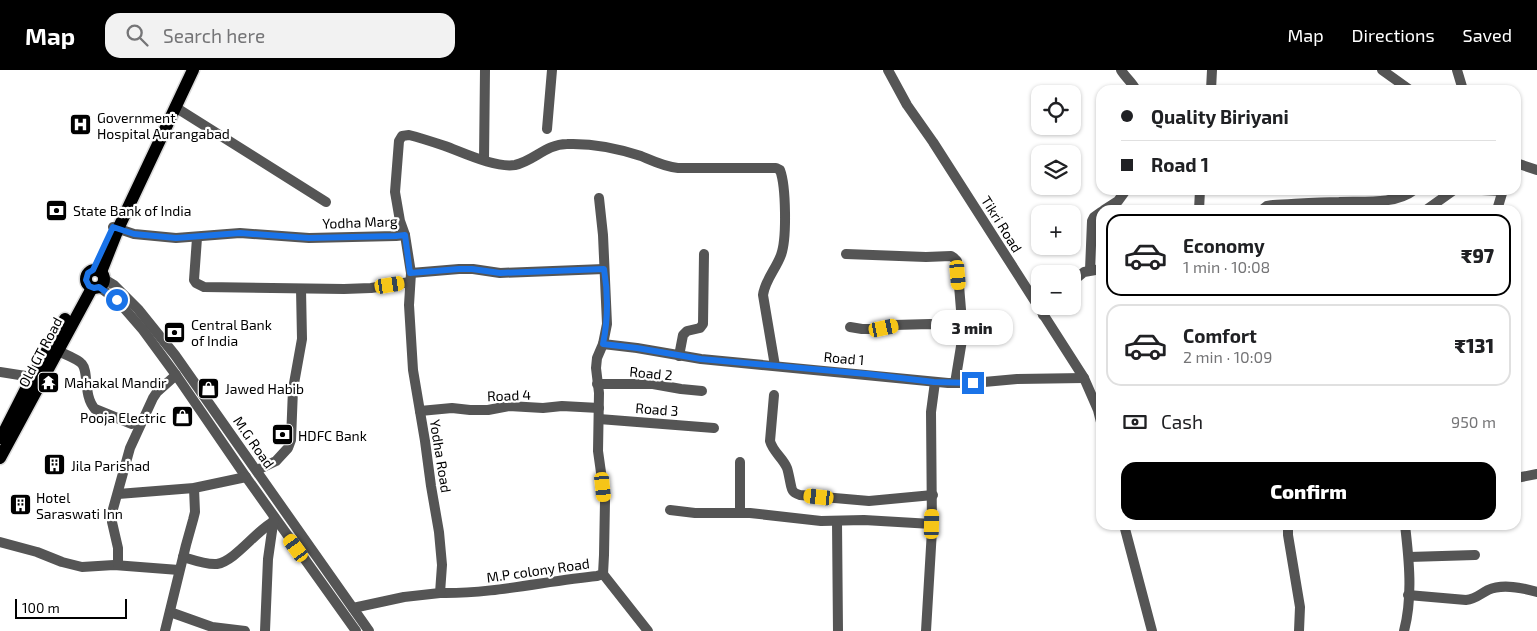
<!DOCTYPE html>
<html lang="en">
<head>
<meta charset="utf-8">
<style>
  :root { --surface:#fff; --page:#f2f2f2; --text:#202124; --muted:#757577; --line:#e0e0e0; --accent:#000 }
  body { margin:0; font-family:"Exo 2",sans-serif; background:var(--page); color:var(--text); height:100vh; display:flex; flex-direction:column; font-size:19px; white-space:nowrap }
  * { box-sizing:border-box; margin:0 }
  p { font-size:16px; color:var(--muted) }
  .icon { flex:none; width:28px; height:28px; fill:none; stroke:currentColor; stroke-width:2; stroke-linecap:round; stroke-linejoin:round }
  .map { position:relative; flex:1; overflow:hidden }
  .panel { position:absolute; left:1096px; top:135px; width:425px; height:325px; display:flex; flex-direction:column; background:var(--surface); border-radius:15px; box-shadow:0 1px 4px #0004 }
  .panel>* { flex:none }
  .hud { position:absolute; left:1096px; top:15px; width:425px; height:110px; border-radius:15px; box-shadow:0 1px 4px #0004; display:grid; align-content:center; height:110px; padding:0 25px; background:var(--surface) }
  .controls { position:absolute; left:1031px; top:15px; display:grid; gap:10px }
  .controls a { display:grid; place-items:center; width:50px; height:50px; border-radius:10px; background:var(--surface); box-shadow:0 1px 4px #0004; font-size:25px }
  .scale { position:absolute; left:15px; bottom:12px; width:112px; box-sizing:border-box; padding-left:5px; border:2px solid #000; border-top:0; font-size:14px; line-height:18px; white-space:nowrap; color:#000; -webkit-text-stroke:4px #fff; paint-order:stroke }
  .end { position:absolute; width:22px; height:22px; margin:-11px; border:6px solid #1a73e8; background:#fff; box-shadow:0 0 0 2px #fff }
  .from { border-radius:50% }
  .bubble { position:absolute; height:35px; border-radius:15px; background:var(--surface); box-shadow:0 1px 4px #0004; font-size:16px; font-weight:800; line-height:35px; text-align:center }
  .car { position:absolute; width:15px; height:30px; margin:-15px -8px; border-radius:6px; box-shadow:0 0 4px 1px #0007; background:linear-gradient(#f5c518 24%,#345 0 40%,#f5c518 0 76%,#345 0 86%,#f5c518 0) }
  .hud b { display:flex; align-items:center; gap:18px; height:48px; font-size:19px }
  .hud b+b { border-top:1px solid var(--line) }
  .hud i { width:12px; height:12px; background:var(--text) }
  ul { padding:9px 0 0; list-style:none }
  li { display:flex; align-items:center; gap:15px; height:82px; margin:0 10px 8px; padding:0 15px; border:2px solid var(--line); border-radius:15px }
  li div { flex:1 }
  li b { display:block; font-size:19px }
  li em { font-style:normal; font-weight:800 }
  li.selected { border-color:var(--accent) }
  li>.icon { width:45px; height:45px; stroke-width:1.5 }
  .pay { display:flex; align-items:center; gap:12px; height:55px; padding:0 25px; font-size:19px }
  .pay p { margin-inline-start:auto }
  .action { display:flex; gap:10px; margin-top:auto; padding:10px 25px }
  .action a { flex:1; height:58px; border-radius:15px; background:var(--accent); color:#fff; font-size:20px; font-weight:800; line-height:58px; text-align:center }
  header { display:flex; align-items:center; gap:30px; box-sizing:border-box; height:70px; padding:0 25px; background:var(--accent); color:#fff }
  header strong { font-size:24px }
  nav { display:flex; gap:28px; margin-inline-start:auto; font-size:18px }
  .search { width:350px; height:45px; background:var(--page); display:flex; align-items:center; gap:12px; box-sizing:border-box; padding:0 18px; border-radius:15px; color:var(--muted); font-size:19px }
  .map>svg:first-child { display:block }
</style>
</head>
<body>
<header>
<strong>Map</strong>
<div class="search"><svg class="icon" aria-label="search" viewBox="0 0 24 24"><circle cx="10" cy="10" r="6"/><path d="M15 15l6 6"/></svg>Search here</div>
<nav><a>Map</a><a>Directions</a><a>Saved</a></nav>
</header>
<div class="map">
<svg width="1537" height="561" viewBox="0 0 1537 561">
  <rect width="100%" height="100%" fill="#fff"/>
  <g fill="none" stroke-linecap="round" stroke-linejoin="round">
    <defs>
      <g id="major">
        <circle cx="95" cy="209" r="9"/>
        <polyline points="101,202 118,159 193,0"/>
        <polyline points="1,368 32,307 65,249"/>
        <polyline points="0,388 92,218"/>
      </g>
    </defs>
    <!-- major casing -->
    <use href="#major" stroke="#dbdbdb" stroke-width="15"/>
    <!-- minor -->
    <g stroke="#555" stroke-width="10">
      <polyline points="888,0 907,35 933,72 1084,308 1098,340 1101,352"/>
      <path d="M1121 0C1125 7 1132 12 1136 20"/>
      <polyline points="1382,0 1410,20"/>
      <polyline points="1457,0 1463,20"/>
      <polyline points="1211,20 1212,0"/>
      <polyline points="175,37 326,132"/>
      <polyline points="547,59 552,0"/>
      <polyline points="484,90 485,0"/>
      <polyline points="1516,93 1537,100"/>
      <polyline points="1482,120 1502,121"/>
      <polyline points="1104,140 1118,131 1126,120"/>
      <polyline points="1199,140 1200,120"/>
      <path d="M1262 140 1267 136 1273 135C1295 134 1317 132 1339 132 1362 131 1395 135 1414 120"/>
      <polyline points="1426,140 1454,120"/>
      <polyline points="1497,140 1503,120"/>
      <path d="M113 157 134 164 176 168 240 163 309 168 396 166 405 165 400 151 395 122 399 71 402 66 409 65C421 68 433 72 445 76 464 83 495 98 515 95 534 91 546 74 567 74 593 73 617 78 641 86 653 91 665 97 678 98H776L780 100C786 116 787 169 781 185 776 199 765 210 763 225L775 296"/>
      <polyline points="197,168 194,210 196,213 204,217 344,219 371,218 410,212"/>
      <polyline points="846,184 926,187 951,186 954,188 957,191 963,264 955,313"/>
      <polyline points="1090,200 1092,151 1094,147 1101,142"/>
      <polyline points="411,203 459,199 473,199 500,203 604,199"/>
      <polyline points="104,209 114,215 138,239 175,285 369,561"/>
      <polyline points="1072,212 1084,202 1101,199"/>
      <polyline points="99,217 117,230 143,260 176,305 246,407 356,561"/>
      <polyline points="1043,245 1051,236"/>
      <polyline points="850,257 862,259 875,259 894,255 930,254 963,256"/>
      <polyline points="603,274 637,278 701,289 948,313 973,313 1017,309 1084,308"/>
      <path d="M58 281C64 284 78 289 82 294 89 302 83 326 95 339L132 354"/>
      <polyline points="679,286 683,265 687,261 700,258 703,254 704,184"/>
      <polyline points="0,302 32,307"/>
      <polyline points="597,314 653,314 681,319 702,321"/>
      <path d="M774 325 770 371C773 382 783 388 787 398 789 403 791 420 793 421 794 423 797 424 800 425L869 431 933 425"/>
      <polyline points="420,341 452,338 470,340 488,340 509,336 543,338 562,336 599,338"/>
      <polyline points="599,349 714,358"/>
      <polyline points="740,392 740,442"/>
      <polyline points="257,400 276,391 288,378 291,370 293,319 302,269 301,219"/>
      <polyline points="1516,408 1537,404"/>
      <polyline points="118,424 194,418 246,407"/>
      <polyline points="670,440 695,443 750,443 821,451 864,450 932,454"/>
      <polyline points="837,452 838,561"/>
      <polyline points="1124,455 1152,561"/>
      <polyline points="1288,455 1288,465 1300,537 1299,561"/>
      <polyline points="0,472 37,482 62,492 82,497 114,495 179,500"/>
      <path d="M183 487C193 490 206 495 217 494 235 491 256 461 273 452"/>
      <polyline points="1409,487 1475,485"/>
      <polyline points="118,495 118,478 112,452 113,439 130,378 153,328 157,322 176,305"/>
      <polyline points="603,504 648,561"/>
      <path d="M440 523C493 524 545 511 597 506L603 504 604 485 605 431 598 381 599 323 596 298 597 288 603 274 607 254 603 165 599 128"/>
      <path d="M1408 525 1466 530C1476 529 1480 524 1488 520 1503 513 1523 518 1537 522"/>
      <polyline points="353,538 404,527 440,523 442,495 439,462 431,416 425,371 413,300 409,235 411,203 405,165"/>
      <polyline points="170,542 212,557 245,561"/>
      <polyline points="165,561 186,475 193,450 195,442 194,418"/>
      <polyline points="265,561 268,489 274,447"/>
      <polyline points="926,561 932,460 931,342 935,312"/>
      <path d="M1404 561C1413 527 1409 489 1405 455"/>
    </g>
    <!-- major -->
    <use href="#major" stroke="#000" stroke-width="12"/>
  </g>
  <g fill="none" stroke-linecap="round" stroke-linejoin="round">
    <!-- route -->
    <path stroke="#1a73e8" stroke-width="6" d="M117 230 99 217 94 218 89 216 86 210 88 203 93 200 113 157 134 164 176 168 240 163 309 168 396 166 405 165 410 203 459 199H472L500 203 604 199C608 223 608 250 603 274L637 278 701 289 867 304 934 312 973 313"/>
  </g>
  <!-- icons -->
  <defs>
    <symbol id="hospital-square" viewBox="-11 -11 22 22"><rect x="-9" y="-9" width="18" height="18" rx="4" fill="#000" stroke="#fff"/><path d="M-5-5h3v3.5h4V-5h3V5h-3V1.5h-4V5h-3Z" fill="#fff"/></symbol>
    <symbol id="bank-square" viewBox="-11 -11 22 22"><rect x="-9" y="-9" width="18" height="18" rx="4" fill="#000" stroke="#fff"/><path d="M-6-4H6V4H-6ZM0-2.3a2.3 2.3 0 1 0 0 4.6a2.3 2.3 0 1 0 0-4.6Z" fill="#fff"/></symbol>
    <symbol id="temple-square" viewBox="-11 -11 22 22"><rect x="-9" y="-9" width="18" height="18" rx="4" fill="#000" stroke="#fff"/><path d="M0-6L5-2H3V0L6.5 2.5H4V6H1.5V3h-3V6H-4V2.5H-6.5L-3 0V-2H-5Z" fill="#fff"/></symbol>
    <symbol id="shop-square" viewBox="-11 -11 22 22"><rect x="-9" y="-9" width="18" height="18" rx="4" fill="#000" stroke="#fff"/><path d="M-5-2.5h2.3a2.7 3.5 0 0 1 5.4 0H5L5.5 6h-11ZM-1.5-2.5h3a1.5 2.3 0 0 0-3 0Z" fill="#fff"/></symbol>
    <symbol id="building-square" viewBox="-11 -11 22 22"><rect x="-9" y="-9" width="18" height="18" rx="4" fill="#000" stroke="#fff"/><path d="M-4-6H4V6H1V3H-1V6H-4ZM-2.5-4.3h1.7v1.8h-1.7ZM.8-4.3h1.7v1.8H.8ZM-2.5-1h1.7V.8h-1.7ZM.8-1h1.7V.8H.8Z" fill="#fff"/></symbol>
  </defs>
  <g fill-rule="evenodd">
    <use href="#hospital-square" x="68" y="42" width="25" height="25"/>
    <use href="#bank-square" x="44" y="128" width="25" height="25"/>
    <use href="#bank-square" x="162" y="250" width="25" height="25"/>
    <use href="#temple-square" x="36" y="300" width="25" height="25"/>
    <use href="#shop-square" x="196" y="306" width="25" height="25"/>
    <use href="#shop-square" x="170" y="334" width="25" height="25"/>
    <use href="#bank-square" x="270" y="352" width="25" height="25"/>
    <use href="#building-square" x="42" y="382" width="25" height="25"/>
    <use href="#building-square" x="8" y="422" width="25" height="25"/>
  </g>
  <g text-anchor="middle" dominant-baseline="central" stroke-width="4.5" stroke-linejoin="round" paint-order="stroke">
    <!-- poi labels -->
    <g font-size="14" fill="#000" stroke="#fff" text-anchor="start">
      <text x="97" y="47">Government<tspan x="97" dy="16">Hospital Aurangabad</tspan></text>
      <text x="73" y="140">State Bank of India</text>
      <text x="191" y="254">Central Bank<tspan x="191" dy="16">of India</tspan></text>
      <text x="64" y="312">Mahakal Mandir</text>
      <text x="225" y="318">Jawed Habib</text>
      <text x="166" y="347" text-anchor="end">Pooja Electric</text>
      <text x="298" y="365">HDFC Bank</text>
      <text x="71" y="395">Jila Parishad</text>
      <text x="36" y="427">Hotel<tspan x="36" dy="16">Saraswati Inn</tspan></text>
    </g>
    <!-- street labels -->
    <g font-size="14" fill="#000" stroke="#fff">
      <text transform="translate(360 152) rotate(-2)">Yodha Marg</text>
      <text transform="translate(1002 154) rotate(58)">Tikri Road</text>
      <text transform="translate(40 282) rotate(-62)">Old GT Road</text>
      <text transform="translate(844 288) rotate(5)">Road 1</text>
      <text transform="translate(651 303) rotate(5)">Road 2</text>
      <text transform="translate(509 325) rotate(-2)">Road 4</text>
      <text transform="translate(657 339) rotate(4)">Road 3</text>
      <text transform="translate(254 372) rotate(55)">M.G Road</text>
      <text transform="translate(441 386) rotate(81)">Yodha Road</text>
      <text transform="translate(538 500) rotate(-8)">M.P colony Road</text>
    </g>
  </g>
</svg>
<div class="controls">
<a><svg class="icon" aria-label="locate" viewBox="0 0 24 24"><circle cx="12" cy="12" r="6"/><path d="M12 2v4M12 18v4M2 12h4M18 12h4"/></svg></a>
<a><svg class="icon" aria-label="layers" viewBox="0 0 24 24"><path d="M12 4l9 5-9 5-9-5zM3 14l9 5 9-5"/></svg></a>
<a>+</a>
<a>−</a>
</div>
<div class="scale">100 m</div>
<i class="end from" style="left:117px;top:230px"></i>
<i class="end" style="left:973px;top:313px"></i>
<div class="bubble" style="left:931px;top:240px;width:82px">3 min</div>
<i class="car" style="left:958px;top:205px;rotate:175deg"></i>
<i class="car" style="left:390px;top:215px;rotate:81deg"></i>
<i class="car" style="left:884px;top:258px;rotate:78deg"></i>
<i class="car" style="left:603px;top:417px;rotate:174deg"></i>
<i class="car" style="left:819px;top:427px;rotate:276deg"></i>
<i class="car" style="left:932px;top:454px;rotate:1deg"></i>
<i class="car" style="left:296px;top:478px;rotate:324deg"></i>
<div class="hud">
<b><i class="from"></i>Quality Biriyani</b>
<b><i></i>Road 1</b>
</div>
<section class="panel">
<ul>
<li class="selected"><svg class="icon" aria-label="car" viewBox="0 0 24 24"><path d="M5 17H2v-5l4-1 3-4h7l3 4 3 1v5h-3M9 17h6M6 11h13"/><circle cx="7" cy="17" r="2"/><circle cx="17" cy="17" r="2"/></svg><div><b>Economy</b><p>1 min · 10:08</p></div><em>₹97</em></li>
<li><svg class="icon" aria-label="car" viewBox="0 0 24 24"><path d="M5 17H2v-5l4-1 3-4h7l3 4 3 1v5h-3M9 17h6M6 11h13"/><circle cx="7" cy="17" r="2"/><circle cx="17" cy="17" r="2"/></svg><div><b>Comfort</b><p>2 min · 10:09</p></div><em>₹131</em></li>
</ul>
<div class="pay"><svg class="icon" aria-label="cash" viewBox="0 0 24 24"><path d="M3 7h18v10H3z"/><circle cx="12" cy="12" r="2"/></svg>Cash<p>950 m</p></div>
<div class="action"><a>Confirm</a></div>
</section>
</div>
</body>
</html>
